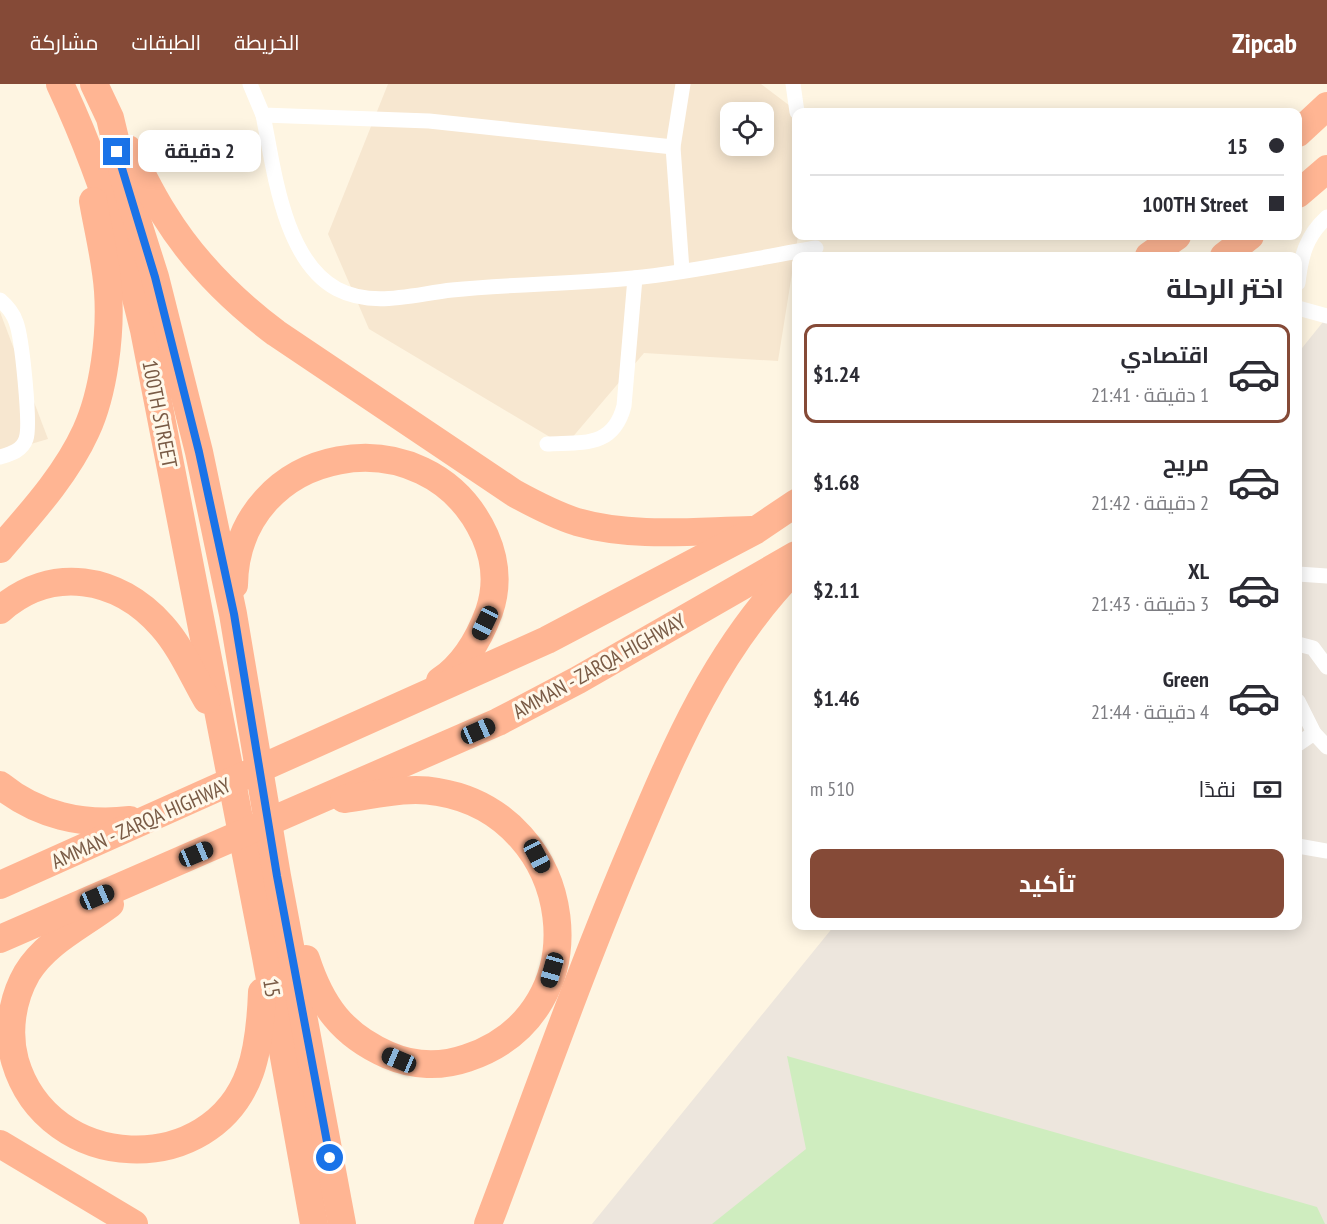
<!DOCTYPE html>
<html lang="ar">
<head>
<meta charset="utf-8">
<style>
  :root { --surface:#fff; --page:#f7f7f7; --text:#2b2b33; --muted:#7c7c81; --line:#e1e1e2; --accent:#854a37 }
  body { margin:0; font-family:"PT Sans Narrow",Cairo,sans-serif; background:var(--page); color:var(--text); direction:rtl; height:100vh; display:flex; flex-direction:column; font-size:22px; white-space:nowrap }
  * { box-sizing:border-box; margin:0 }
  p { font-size:20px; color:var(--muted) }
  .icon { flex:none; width:33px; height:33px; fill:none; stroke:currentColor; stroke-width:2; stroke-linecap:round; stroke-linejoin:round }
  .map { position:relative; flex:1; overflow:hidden; direction:ltr }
  .sheet { position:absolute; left:792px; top:168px; width:510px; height:678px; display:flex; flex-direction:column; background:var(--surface); border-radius:12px; box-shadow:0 3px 15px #0003; direction:rtl }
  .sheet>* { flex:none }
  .banner { position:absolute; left:792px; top:24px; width:510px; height:132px; border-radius:12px; box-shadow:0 3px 15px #0003; direction:rtl; display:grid; align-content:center; height:132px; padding:0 18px; background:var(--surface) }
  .controls { position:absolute; left:720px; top:18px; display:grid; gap:12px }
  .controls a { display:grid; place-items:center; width:54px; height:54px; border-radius:12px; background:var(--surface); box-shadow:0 3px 15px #0003; font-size:30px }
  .end { position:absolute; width:27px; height:27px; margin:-14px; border:8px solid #1a73e8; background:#fff; box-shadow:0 0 0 3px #fff }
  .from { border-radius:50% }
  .bubble { position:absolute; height:42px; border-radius:12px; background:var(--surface); box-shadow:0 3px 15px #0003; font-size:20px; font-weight:700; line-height:42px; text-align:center; direction:rtl }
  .car { position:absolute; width:18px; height:36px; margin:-18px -9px; border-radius:8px; box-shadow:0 0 4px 2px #0007; background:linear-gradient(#222 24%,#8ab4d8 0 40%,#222 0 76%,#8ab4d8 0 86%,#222 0) }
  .banner b { display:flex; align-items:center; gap:21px; height:57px; font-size:22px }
  .banner b+b { border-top:2px solid var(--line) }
  .banner i { width:15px; height:15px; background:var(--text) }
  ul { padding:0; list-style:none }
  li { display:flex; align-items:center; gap:18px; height:99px; margin:0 12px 9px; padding:0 6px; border:3px solid transparent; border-radius:12px }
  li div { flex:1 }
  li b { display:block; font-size:22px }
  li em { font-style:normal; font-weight:700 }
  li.selected { border-color:var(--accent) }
  li>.icon { width:54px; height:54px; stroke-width:1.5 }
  h2 { padding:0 18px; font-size:27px; line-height:72px }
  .pay { display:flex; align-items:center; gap:15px; height:66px; padding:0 18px; font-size:22px }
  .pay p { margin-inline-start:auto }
  .primary-button { display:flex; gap:12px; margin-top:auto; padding:12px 18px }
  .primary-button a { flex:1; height:69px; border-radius:12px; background:var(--accent); color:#fff; font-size:24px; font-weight:700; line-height:69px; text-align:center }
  header { display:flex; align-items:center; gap:36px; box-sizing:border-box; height:84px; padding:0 30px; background:var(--accent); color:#fff }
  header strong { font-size:28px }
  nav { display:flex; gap:33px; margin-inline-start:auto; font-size:21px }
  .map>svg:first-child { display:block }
</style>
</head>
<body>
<header>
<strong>Zipcab</strong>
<nav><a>الخريطة</a><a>الطبقات</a><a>مشاركة</a></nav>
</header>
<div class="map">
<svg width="1327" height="1140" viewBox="0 0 1327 1140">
  <rect width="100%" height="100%" fill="#fef5e2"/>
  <!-- residential -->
  <g fill="#f7e7d0" fill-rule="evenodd">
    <path d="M388 0H761L798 28H796V152H798L778 277 644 269 565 362 369 245 328 150ZM730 28H764V62H730Z"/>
    <polygon points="0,228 48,355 0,369"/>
  </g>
  <!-- industrial -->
  <polygon fill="#ede6dd" points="1327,233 1327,1140 592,1140 834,842 1298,842 1298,269"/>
  <!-- green -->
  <polygon fill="#cfedbf" points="787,972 1317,1123 1325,1140 712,1140 806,1065"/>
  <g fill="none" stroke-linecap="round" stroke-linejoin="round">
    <!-- street -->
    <g stroke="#fff" stroke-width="15">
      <polyline points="250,0 263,31 429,37 673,63"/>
      <polyline points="793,0 797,28"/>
      <path d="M263 31C274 84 283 176 337 205 373 224 414 210 452 206 512 200 573 200 633 194 694 188 756 174 816 164"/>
      <polyline points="682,186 673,63 683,0"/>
      <path d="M1298 199C1301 172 1306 152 1327 133"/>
      <path d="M0 216C7 222 13 229 16 238 22 253 31 342 26 355 22 367 10 370 0 373"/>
      <polyline points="1298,224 1327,232"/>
      <path d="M547 360C583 358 613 364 624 322L635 194"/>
      <polyline points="1298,490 1327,492"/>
      <polyline points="1298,560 1313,564 1327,583"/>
      <polyline points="1298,617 1314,649 1327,663"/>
      <polyline points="1298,660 1314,649"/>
      <polyline points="1298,762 1327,767"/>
    </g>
    <!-- highway -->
    <g stroke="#ffb593" stroke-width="28">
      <path d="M60 0C97 79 124 161 144 246L266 873 314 1140"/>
      <polyline points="94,0 110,34 127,105 155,193 199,368 233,530 277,792 342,1140"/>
      <polyline points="1298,49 1327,22"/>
      <path d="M128 65C141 87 150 109 164 130 193 177 232 216 276 249L514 409C534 420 555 431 577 438 633 454 694 447 751 446"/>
      <polyline points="1298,110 1327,85"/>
      <polyline points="1149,172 1177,152"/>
      <polyline points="1224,172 1250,152"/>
      <path d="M0 465C31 429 66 391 86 347 104 308 111 249 108 207 106 177 98 146 93 117"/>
      <path d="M234 501C236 360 428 326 485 452 496 477 498 502 489 528 479 555 464 581 440 597"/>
      <path d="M0 526C51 481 118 492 162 542 181 563 193 592 207 616"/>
      <path d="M0 701C37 731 83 742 130 736"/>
      <polyline points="0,801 547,556 756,446 796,419"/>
      <path d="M110 820C81 842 46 858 27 889 12 915 7 948 15 977 48 1090 212 1096 250 988 259 963 261 934 262 908"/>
      <polyline points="0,855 498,638 578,596 796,471"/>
      <path d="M306 875C321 921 342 951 388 971 413 982 441 983 467 974 605 928 577 731 438 708 407 702 375 711 344 715"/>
      <polyline points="0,1060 134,1140"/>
      <path d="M488 1140C536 1014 580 887 633 763 676 661 717 564 796 484"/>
    </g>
  </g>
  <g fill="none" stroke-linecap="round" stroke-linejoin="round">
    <!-- route -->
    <polyline stroke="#1a73e8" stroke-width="8" points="117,68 155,193 199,368 234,530 277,792 330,1074"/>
  </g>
  <g text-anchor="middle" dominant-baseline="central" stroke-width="6" stroke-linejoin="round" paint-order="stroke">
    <!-- street labels -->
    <g font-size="21" fill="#795b46" stroke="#fff8ea">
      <text transform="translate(160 330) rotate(79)">100TH STREET</text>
      <text transform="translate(599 582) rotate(-29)">AMMAN - ZARQA HIGHWAY</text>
      <text transform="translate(141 739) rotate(-24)">AMMAN - ZARQA HIGHWAY</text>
      <text transform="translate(272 904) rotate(80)">15</text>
    </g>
  </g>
</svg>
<div class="controls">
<a><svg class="icon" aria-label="locate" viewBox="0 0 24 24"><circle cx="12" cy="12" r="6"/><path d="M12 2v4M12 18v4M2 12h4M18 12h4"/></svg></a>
</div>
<i class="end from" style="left:330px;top:1074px"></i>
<i class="end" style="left:117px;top:68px"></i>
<div class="bubble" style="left:138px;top:46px;width:123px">2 دقيقة</div>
<i class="car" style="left:485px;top:539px;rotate:206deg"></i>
<i class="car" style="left:478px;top:647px;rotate:66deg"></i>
<i class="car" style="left:196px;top:770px;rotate:67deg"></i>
<i class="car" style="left:537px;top:772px;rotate:152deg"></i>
<i class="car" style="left:97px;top:813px;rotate:67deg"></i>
<i class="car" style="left:552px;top:886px;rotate:196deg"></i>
<i class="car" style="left:399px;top:976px;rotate:293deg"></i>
<div class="banner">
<b><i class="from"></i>15</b>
<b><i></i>100TH Street</b>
</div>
<section class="sheet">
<h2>اختر الرحلة</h2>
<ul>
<li class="selected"><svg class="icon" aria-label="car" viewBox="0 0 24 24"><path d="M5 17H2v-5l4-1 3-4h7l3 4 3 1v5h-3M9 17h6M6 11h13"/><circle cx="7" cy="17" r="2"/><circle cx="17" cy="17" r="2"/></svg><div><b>اقتصادي</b><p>1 دقيقة · 21:41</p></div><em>$1.24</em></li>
<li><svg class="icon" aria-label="car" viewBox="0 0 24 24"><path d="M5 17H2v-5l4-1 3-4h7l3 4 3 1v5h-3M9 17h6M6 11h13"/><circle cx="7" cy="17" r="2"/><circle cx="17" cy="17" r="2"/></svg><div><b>مريح</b><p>2 دقيقة · 21:42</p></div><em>$1.68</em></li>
<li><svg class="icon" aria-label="car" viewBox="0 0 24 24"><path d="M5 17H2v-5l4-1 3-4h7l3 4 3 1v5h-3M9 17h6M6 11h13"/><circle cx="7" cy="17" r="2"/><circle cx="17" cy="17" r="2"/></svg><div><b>XL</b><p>3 دقيقة · 21:43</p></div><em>$2.11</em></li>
<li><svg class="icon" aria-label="car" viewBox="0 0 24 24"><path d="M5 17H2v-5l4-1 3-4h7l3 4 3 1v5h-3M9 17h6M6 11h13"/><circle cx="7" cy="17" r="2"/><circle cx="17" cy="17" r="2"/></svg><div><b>Green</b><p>4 دقيقة · 21:44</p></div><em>$1.46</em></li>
</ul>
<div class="pay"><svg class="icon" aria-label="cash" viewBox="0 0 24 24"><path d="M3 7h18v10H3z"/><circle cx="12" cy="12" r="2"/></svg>نقدًا<p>510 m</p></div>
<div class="primary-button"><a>تأكيد</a></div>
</section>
</div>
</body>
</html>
